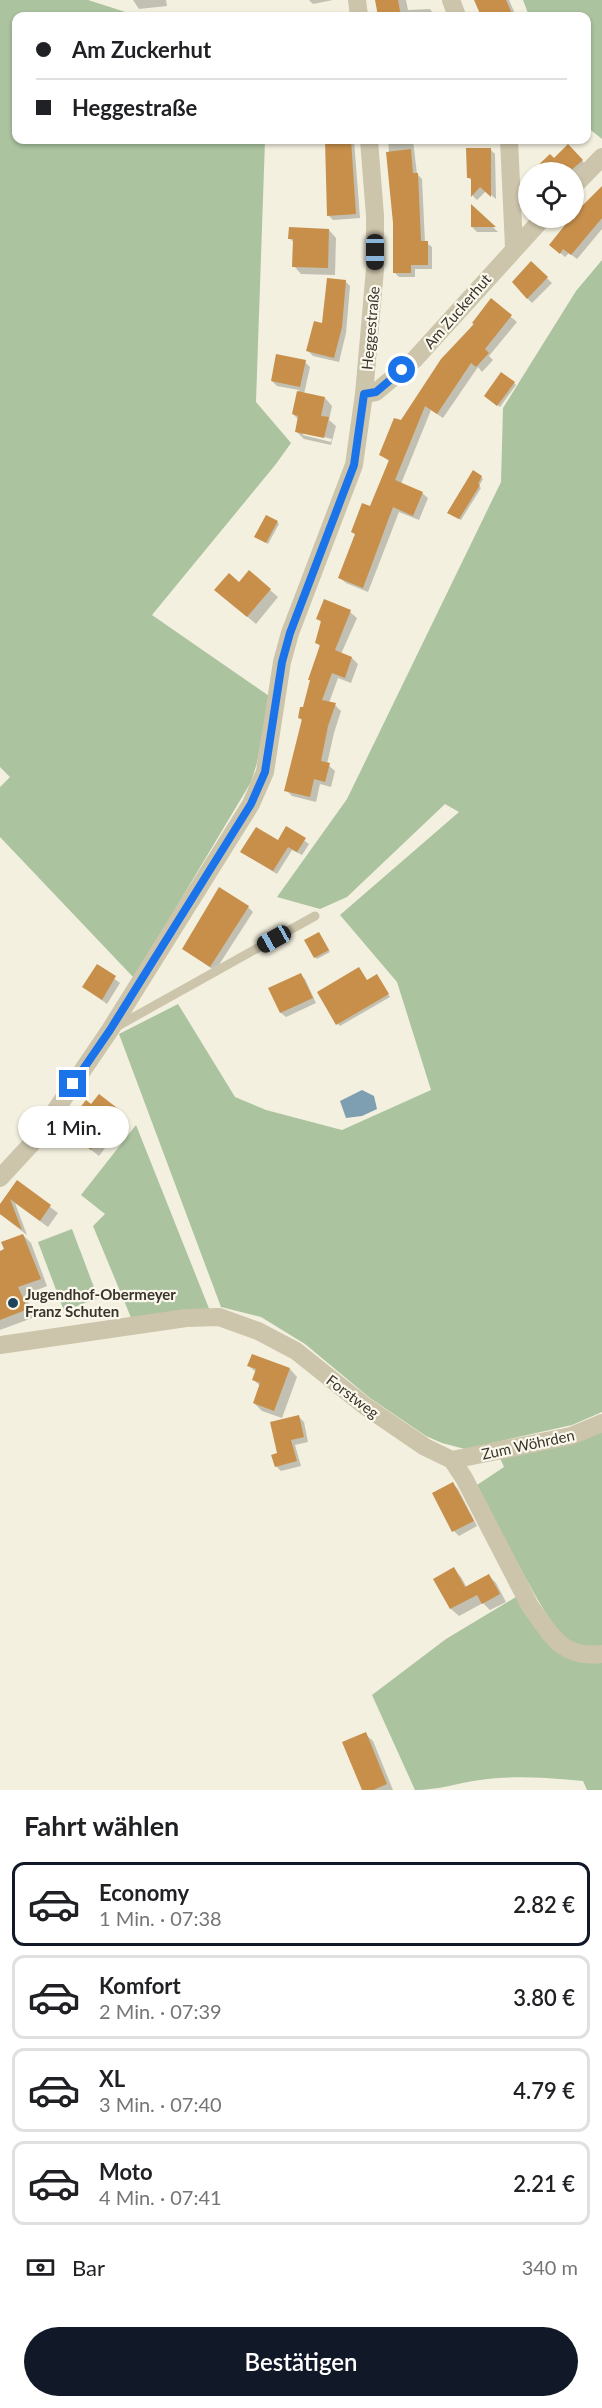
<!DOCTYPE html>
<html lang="de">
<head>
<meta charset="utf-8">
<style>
  :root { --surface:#fff; --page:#f2f2f2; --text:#202124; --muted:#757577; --line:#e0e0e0; --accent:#111827 }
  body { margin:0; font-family:Lato,sans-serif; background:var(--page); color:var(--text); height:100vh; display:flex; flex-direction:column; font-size:22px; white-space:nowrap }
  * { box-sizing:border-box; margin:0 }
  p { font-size:20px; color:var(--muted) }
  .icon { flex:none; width:33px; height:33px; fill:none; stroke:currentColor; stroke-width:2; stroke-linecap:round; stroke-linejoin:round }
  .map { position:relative; height:1790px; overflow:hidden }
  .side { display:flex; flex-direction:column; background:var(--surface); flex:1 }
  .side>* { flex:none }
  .guide { position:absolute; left:12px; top:12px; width:579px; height:132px; border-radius:12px; box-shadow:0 2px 4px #0004; display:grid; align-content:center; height:132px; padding:0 24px; background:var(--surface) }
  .fabs { position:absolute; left:518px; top:162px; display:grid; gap:12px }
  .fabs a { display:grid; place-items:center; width:66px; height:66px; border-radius:50%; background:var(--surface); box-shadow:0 2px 4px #0004; font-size:30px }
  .end { position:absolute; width:27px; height:27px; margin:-14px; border:8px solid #1a73e8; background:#fff; box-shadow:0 0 0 3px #fff }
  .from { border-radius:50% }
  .bubble { position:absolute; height:42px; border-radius:21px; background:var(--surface); box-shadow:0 2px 4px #0004; font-size:20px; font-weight:600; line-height:42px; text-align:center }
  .car { position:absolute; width:18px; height:36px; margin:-18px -9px; border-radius:8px; box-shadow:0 0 4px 2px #0007; background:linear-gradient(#222 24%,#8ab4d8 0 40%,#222 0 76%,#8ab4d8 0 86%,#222 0) }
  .guide b { display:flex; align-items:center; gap:21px; height:57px; font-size:22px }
  .guide b+b { border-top:2px solid var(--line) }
  .guide i { width:15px; height:15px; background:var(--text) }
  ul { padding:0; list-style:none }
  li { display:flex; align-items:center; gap:18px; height:84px; margin:0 12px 9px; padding:0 12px; border:3px solid var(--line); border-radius:12px }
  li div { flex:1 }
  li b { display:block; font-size:22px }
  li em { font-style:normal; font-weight:600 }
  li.selected { border-color:var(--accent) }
  li>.icon { width:54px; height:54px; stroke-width:1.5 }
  h2 { padding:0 24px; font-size:27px; line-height:72px }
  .pay { display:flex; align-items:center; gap:15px; height:66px; padding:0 24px; font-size:22px }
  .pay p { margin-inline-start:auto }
  .primary-button { display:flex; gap:12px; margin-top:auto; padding:12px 24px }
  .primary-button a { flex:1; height:69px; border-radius:36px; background:var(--accent); color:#fff; font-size:24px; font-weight:600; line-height:69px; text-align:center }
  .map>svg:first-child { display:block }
</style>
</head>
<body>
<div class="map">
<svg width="602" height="1790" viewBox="0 0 602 1790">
  <rect width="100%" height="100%" fill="#f3f0df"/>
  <!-- green -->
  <g fill="#abc39f">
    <polygon points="0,0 88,0 138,16 16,16 16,140 265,140 256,402 291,443 276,464 152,615 269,696 257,763 251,782 134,978 0,837 0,787 10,777 0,767"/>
    <polygon points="523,0 602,0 602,139 587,127 586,16 529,16"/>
    <polygon points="602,260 602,1412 572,1425 465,1449 442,1443 426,1436 370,1398 305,1344 261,1317 221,1307 119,1034 178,1004 235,1097 266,1110 342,1130 431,1090 397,982 340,915 459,812 445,804 347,897 320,909 277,897 347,799 501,482 503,408 576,291"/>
    <polygon points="136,1125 210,1311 132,1320 93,1226 105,1214 81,1195"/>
    <polygon points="72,1229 98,1298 64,1311 38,1242"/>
    <path d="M602 1431V1645C592 1648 581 1648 571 1644 550 1634 492 1512 477 1485L504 1467 500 1458Z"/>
    <path d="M521 1594 540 1628 602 1660V1790H587L583 1781C549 1778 515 1775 480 1780 458 1783 438 1790 415 1790L372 1695 446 1639Z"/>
  </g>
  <!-- water -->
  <polygon fill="#7e9fb1" points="362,1090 374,1096 377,1109 362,1116 346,1118 340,1101"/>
  <!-- shadow -->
  <g fill="#0003" fill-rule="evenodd">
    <polygon points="133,0 166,0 167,6 139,9"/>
    <polygon points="309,0 333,0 313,4"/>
    <polygon points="376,0 406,0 408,10 430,9 435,16 380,16"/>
    <polygon points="476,0 509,0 516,16 483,16"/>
    <polygon points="326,140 354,140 360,218 333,220 328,215"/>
    <polygon points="388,140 413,140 417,174 422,179 425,242 432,247 432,269 415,269 415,277 399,277 394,272 395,223"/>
    <polygon points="568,146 589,168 573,183 573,172 533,172 550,156 554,160"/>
    <polygon points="490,149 495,154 496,199 486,191 477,200 473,196 473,182 468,177"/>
    <polygon points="602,188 602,229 577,259 569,253 565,257 556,249"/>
    <polygon points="473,207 498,232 477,232 472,227"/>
    <polygon points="329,230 336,238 335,275 301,274 294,266 295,243 290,239"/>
    <polygon points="531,263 552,283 532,303 520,291"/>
    <polygon points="345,281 350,286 346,333 339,362 313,356 308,351"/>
    <polygon points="491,300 517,322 489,356 493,360 482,372 478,367 443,418 431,410 401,484 422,493 428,498 419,520 399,512 368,592 346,583 340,578 356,535 352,531 371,508 390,462 381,455 401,422"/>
    <path d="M305 362 310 367 304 394 325 398 332 406 329 420 336 426 331 445 304 439 297 432 299 420 293 414 299 390 277 386 272 381ZM303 432 332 439 331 442 303 435Z"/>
    <polygon points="514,383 516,385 500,407 487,398"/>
    <polygon points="481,477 483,479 479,486 481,488 461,520 451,515"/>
    <polygon points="277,522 279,524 268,544 256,537"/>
    <polygon points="239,584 270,590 278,597 256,624 224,597"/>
    <polygon points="325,601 350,612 357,618 341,654 352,658 358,664 351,683 338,678 329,703 335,705 341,711 334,733 327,764 335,771 331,787 320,784 316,802 292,796 286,790 303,721 299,718 304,709 321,647 316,642 322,623 318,619"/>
    <polygon points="287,828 309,844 302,855 292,850 277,874 246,855 278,842"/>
    <polygon points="248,907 253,912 215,971 184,949"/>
    <polygon points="321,936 330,952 317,959 315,957"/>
    <polygon points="97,966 120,983 107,1004 84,987"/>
    <polygon points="300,974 305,979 316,1003 286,1017 281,1013 270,989"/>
    <polygon points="377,976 390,997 340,1026 338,1024 367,981"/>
    <polygon points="91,1107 120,1112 127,1119 99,1156 80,1141"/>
    <polygon points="17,1182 58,1213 48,1227 15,1203 27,1235 0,1214 0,1206"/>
    <polygon points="23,1235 31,1243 47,1286 25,1295 35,1317 0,1330 0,1252"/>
    <polygon points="253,1356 290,1369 297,1377 282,1418 262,1411 254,1403 261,1387 254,1380 257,1373 249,1366"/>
    <polygon points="299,1417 304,1422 308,1442 295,1445 301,1466 281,1471 276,1466 279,1454"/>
    <polygon points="453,1484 458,1489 477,1526 459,1536 454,1531 434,1494"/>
    <polygon points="454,1569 461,1577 467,1588 489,1576 496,1583 506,1602 490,1610 483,1603 459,1616 451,1609 435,1579"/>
    <polygon points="365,1734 373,1741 393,1790 364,1790"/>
  </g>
  <!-- building -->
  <g fill="#c78f4a">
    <polygon points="375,0 398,0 401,16 378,16"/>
    <polygon points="474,0 506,0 513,16 481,16"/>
    <polygon points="325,140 351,140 356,214 327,216"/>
    <polygon points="568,144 583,160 569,172 531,172 550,154 554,158"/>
    <polygon points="466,148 491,148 491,197 480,187 471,197 471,178 467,178"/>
    <polygon points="411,149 413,173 418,173 421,241 428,241 428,265 411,265 411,273 393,273 393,223 386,152"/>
    <polygon points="602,186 602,218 571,255 563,249 560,254 549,245 573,215"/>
    <polygon points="471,204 496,227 471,227"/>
    <polygon points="289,227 329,229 328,268 292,267 293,239 288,239"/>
    <polygon points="531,261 548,277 527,299 512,282"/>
    <polygon points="327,278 346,280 342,327 334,358 306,351 314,321 322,323"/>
    <polygon points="491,298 512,315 485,349 489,353 476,367 471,363 437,414 425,406 395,480 423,492 413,516 393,507 363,588 338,578 355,534 351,532 362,503 370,506 389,460 379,455 394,418 401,420 441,359 474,324 472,323"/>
    <polygon points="276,354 306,360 300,387 271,381"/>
    <polygon points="501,372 515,382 497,406 484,396"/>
    <polygon points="297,391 325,397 321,416 329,417 324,438 295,432 298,416 292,414"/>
    <polygon points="473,470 482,476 478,484 480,485 459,519 447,513"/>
    <polygon points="266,515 278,521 266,543 254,537"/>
    <polygon points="249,570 271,589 247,617 214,590 229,573 239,582"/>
    <polygon points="324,599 351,610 335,650 352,657 345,678 332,673 322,700 336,703 328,726 321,761 330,763 325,782 314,779 310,797 284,791 302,719 298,718 300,707 303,707 310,680 308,680 320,645 315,643 321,621 316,619"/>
    <polygon points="286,826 306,838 297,852 288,847 273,871 240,852 256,827 278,840"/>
    <polygon points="219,887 249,906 210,967 182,949"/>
    <polygon points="319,932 329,950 314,958 304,940"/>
    <polygon points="97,964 116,976 102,1000 82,987"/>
    <polygon points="359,967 367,980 377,974 389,994 336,1025 317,992"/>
    <polygon points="301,973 313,998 280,1013 268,988"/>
    <polygon points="99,1094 121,1111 91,1150 70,1134 77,1126 70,1121 86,1100 91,1104"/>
    <polygon points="17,1180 51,1205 40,1221 10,1199 22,1230 0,1214 0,1204"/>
    <polygon points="23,1234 41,1279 18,1287 28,1309 0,1320 0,1251 4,1249 1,1242"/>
    <polygon points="252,1354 290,1368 274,1411 253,1403 260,1383 252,1380 256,1369 247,1366"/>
    <polygon points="299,1415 304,1437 291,1440 297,1461 275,1467 271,1455 277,1453 270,1422"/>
    <polygon points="453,1482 474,1521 452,1532 432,1493"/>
    <polygon points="454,1567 465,1587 489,1574 500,1594 482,1604 477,1595 450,1609 433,1579"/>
    <polygon points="366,1732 387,1784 373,1790 362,1790 342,1742"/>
  </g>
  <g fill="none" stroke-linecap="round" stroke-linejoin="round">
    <!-- lane -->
    <polyline stroke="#ccc4ab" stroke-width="9" points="116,1027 315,916"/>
    <!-- street -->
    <g stroke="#ccc4ab" stroke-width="18">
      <polyline points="357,0 359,16"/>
      <polyline points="451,0 457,16"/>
      <polyline points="509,140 514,247"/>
      <polyline points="573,187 602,157"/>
      <polyline points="364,394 376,392 415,359 543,218"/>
      <polyline points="0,1178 36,1139 110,1030 251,804 265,772 282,662 290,633 354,465 364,394 375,269 375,216 369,140"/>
      <path d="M0 1345 186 1318 219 1317 258 1331 296 1351 365 1406 425 1447 452 1460 464 1478 530 1606C551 1635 562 1659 602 1654"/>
      <polyline points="452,1460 571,1436 602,1423"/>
    </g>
  </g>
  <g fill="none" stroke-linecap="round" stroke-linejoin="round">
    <!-- route -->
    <polyline stroke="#1a73e8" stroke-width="8" points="73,1084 110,1030 251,804 265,772 282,662 290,633 354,465 364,394 376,392 402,370"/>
  </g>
  <!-- markers -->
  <circle fill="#1f455c" stroke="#faf8ec" stroke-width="2" cx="13" cy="1303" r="6"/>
  <g text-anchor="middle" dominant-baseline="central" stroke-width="4.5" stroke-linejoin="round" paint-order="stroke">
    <!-- street labels -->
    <g font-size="15" fill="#3a342a" stroke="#faf8ec">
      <text transform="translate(457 311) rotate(-49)">Am Zuckerhut</text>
      <text transform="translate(370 328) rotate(-85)">Heggestraße</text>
      <text transform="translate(353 1396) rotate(37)">Forstweg</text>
      <text transform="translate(528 1444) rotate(-12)">Zum Wöhrden</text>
    </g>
    <!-- poi labels -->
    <g font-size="15" font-weight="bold" fill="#3a342a" stroke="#faf8ec" text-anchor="start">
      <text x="25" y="1294">Jugendhof-Obermeyer<tspan x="25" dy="17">Franz Schuten</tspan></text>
    </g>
  </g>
</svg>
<div class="fabs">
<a><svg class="icon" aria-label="locate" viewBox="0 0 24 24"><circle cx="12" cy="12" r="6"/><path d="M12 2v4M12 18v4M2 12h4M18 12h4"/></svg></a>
</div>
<i class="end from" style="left:402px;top:370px"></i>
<i class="end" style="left:73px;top:1084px"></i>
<div class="bubble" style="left:18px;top:1106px;width:111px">1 Min.</div>
<i class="car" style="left:375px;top:252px;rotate:180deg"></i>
<i class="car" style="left:274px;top:939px;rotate:241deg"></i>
<div class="guide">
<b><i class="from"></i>Am Zuckerhut</b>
<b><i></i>Heggestraße</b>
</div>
</div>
<section class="side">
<h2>Fahrt wählen</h2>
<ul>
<li class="selected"><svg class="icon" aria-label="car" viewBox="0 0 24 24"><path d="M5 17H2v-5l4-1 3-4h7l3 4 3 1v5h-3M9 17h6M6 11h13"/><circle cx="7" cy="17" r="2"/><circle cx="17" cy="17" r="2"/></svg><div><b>Economy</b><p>1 Min. · 07:38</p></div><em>2.82 €</em></li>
<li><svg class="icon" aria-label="car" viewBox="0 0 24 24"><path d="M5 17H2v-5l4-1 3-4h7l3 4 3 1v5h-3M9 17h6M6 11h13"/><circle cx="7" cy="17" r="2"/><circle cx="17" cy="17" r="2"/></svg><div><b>Komfort</b><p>2 Min. · 07:39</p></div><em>3.80 €</em></li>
<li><svg class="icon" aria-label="car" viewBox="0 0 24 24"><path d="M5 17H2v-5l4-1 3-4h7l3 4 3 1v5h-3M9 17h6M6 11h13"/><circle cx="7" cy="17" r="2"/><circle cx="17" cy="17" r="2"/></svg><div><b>XL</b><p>3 Min. · 07:40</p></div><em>4.79 €</em></li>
<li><svg class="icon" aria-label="car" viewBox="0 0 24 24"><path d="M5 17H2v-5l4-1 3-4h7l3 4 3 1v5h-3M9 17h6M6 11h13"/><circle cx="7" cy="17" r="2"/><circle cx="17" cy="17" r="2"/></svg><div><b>Moto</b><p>4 Min. · 07:41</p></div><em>2.21 €</em></li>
</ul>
<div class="pay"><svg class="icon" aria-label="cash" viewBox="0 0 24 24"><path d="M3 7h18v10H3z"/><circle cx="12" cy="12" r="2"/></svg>Bar<p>340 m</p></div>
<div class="primary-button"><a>Bestätigen</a></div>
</section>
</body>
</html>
